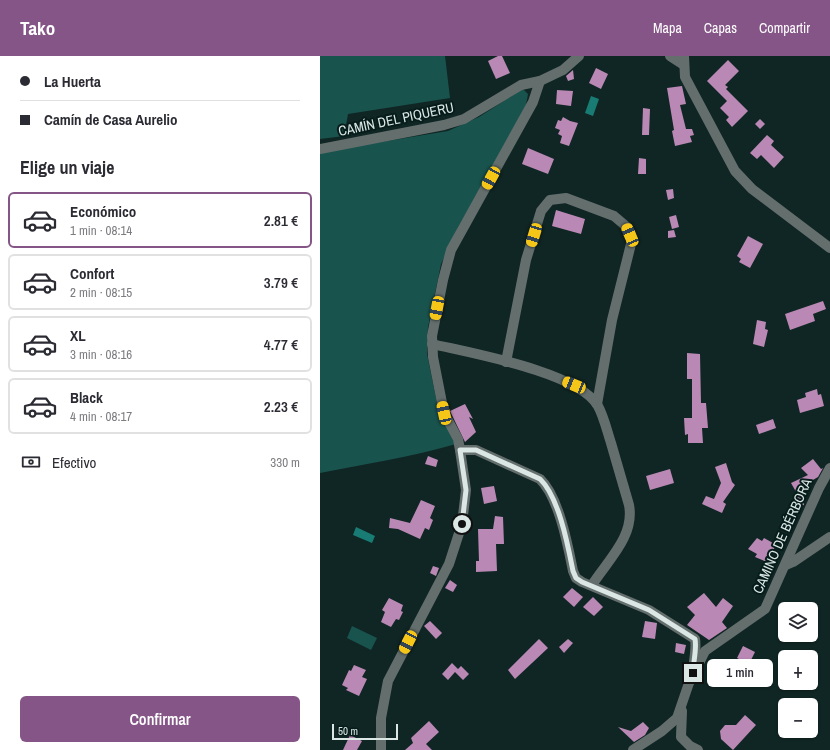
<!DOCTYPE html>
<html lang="es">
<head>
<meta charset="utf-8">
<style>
  :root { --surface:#fff; --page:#f2f2f3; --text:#2b2b33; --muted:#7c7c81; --line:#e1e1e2; --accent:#865587 }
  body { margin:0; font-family:"Archivo Narrow",sans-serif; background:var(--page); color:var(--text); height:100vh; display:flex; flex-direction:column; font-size:15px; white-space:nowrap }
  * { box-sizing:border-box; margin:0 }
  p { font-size:13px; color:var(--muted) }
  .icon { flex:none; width:22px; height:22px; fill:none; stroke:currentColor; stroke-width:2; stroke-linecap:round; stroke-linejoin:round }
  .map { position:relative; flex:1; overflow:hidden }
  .sheet { display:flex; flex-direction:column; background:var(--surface); width:320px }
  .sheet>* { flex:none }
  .banner { display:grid; align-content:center; height:88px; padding:0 20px; background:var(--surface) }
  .fabs { position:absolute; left:458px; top:546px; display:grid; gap:8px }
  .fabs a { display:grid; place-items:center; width:40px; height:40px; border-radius:6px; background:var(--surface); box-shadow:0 1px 3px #0004; font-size:20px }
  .scale { position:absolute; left:12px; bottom:10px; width:66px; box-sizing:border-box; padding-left:4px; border:2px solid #dae7e5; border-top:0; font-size:11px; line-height:14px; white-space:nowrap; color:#dae7e5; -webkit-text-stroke:3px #071d1b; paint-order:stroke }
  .end { position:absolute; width:18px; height:18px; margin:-9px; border:5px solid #dae7e5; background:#111; box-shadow:0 0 0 2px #111 }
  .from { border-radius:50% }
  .bubble { position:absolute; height:28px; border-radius:6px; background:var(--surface); box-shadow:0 1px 3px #0004; font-size:13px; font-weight:600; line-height:28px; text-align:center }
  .car { position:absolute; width:12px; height:24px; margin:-12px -6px; border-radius:5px; box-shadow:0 0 3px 1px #0007; background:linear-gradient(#f5c518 24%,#345 0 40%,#f5c518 0 76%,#345 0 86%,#f5c518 0) }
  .banner b { display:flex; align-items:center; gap:14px; height:38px; font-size:15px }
  .banner b+b { border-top:1px solid var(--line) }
  .banner i { width:10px; height:10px; background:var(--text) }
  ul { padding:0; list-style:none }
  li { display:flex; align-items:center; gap:12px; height:56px; margin:0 8px 6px; padding:0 12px; border:2px solid var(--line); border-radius:6px }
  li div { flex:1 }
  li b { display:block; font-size:15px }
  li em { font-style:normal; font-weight:600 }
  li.current { border-color:var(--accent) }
  li>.icon { width:36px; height:36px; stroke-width:1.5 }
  h2 { padding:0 20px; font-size:18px; line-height:48px }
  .pay { display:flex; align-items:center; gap:10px; height:44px; padding:0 20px; font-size:15px }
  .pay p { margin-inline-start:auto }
  .primary-button { display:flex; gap:8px; margin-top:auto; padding:8px 20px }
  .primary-button a { flex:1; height:46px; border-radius:6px; background:var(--accent); color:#fff; font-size:16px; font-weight:600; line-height:46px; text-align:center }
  header { display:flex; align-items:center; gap:24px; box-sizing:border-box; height:56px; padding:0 20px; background:var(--accent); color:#fff }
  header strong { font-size:19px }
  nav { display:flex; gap:22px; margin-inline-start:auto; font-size:14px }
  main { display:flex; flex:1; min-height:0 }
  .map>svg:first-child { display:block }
</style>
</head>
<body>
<header>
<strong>Tako</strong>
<nav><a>Mapa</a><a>Capas</a><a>Compartir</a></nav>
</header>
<main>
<section class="sheet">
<div class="banner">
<b><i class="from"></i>La Huerta</b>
<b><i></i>Camín de Casa Aurelio</b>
</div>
<h2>Elige un viaje</h2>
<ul>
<li class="current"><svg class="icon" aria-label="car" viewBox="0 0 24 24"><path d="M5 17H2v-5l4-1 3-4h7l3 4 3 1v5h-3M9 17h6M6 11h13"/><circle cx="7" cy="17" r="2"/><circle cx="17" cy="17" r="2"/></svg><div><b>Económico</b><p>1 min · 08:14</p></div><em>2.81 €</em></li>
<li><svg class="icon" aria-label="car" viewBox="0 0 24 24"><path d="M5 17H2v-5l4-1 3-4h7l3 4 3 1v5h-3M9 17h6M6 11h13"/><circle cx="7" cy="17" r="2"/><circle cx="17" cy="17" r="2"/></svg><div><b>Confort</b><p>2 min · 08:15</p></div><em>3.79 €</em></li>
<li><svg class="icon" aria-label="car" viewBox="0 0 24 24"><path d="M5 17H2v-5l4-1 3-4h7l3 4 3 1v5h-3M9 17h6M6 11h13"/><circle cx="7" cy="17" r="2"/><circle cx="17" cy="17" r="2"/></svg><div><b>XL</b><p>3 min · 08:16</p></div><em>4.77 €</em></li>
<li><svg class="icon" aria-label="car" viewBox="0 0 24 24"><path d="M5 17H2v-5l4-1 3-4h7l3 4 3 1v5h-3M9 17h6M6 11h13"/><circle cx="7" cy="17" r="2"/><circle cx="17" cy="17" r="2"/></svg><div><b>Black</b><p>4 min · 08:17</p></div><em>2.23 €</em></li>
</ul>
<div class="pay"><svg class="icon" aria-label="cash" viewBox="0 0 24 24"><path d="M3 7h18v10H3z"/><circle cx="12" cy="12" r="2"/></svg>Efectivo<p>330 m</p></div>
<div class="primary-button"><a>Confirmar</a></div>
</section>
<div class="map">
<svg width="510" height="694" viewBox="0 0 510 694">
  <rect width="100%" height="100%" fill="#102624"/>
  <!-- green -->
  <g fill="#19534e">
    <polygon points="0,0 125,0 130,42 28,58 24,80 0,83"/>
    <path d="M203 33 208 38 206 49 183 93 138 171 121 208 108 271 107 298 119 357 136 388C92 401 45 408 0 417V96L128 75 159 61Z"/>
    <polygon points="32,570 57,582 51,594 27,582"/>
  </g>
  <!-- water -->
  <g fill="#197c74">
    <polygon points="271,40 279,43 273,60 265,57"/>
    <polygon points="36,471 55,480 52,487 33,479"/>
  </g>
  <!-- building -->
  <g fill="#ba88b4">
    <polygon points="178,0 182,0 190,17 176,23 168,5"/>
    <polygon points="408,4 419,15 405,29 408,31 406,33 428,55 412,71 406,64 409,61 400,52 407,45 387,25"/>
    <polygon points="276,12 288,18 281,33 269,27"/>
    <polygon points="253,14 254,23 248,25 246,20"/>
    <polygon points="362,30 366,48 360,49 366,73 372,73 374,79 370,80 372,86 355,90 352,75 354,74 347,32"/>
    <polygon points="237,34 253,35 251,50 236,48"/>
    <polygon points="323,52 330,53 329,79 322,79"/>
    <polygon points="243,61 250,65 258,67 249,90 240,87 242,80 238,78 240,74 235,72 238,64 241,65"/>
    <polygon points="440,63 445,68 440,73 435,68"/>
    <polygon points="447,79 454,85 451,89 464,101 454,112 441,99 437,103 430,97"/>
    <polygon points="208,92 234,103 228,118 202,108"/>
    <polygon points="319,102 326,103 326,118 318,118"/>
    <polygon points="353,133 354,142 348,144 346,134"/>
    <polygon points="236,154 265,163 261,178 232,170"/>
    <polygon points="356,159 359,171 352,173 349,161"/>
    <polygon points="354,174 356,181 348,182 348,175"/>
    <polygon points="428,180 443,188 430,212 419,206 421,203 417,200"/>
    <polygon points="503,245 506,253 493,258 495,265 470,274 465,258"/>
    <polygon points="437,264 446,266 445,273 448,274 444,291 433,288"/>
    <polygon points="367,297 380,298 381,347 386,347 388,372 382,372 383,387 368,387 368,378 365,379 364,362 372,362 372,323 367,323"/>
    <polygon points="497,333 498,339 501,338 504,350 480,357 477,344 486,341 485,337"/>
    <polygon points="145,348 153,363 149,361 156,376 145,386 130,355"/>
    <polygon points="453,363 456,372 439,378 436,369"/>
    <polygon points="108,400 118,404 116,411 105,408"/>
    <polygon points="493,403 501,413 503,412 498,421 481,431 484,449 476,450 474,442 479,441 471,427 488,419 481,412"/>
    <polygon points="406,407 412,426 415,429 403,446 406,448 402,457 382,448 386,440 394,443 401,427 395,411"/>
    <polygon points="350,413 354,427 330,434 326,420"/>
    <polygon points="174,430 177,445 164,448 161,432"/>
    <polygon points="101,444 115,450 110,462 113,464 109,474 105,472 100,483 78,473 69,472 70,462 90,467"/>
    <polygon points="175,460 183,461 184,488 176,488 177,515 156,516 156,505 159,505 158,473 173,473"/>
    <polygon points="437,482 442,485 444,482 453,487 452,489 455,491 447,506 435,501 437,498 428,493"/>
    <polygon points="113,510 119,512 116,520 110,517"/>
    <polygon points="130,524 137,529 133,536 125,532"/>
    <polygon points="252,532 263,541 254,551 243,541"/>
    <polygon points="384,537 396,551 403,542 413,550 402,566 407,572 389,584 367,569 375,559 367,551"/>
    <polygon points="273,541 283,551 274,560 263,551"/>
    <polygon points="69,542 83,549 81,555 83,556 79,564 76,563 71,571 61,566 65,556 62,554"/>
    <polygon points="110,565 122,577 116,583 104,570"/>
    <polygon points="325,565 337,567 335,583 322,581"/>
    <polygon points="219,583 228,592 195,623 188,614"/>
    <polygon points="248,583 253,587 244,597 239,591"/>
    <polygon points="356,587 366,589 364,598 355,596"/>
    <polygon points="423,590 435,596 429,608 417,602"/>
    <polygon points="132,607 138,613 141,610 149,618 143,624 135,616 128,624 122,618"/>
    <polygon points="34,609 46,614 42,621 47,623 39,640 26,634 28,632 22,629 29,614 31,615"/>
    <polygon points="425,659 436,669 413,694 401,683 400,675 405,669 416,669"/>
    <polygon points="109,665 119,676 106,688 112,694 85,694 93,687 91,682"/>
    <polygon points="323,666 329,672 325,679 314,686 298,671 311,675"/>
    <polygon points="30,679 42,685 37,694 23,694"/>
  </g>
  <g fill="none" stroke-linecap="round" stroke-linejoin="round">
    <!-- minor -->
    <g stroke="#646f6d" stroke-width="10">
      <polyline points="350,0 364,9"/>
      <polyline points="364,0 365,21 415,115 432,133 510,192"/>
      <polyline points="0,93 124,69 144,63 201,29 220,25 243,14 259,0"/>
      <path d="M112 288C150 297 259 316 278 350 284 361 287 375 291 387 297 408 303 428 309 449 315 480 288 504 272 529"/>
      <polyline points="186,306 206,204 221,155 230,144 246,142 294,160 307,171 311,179 311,188 292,264 277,348"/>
      <path d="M140 394H156L220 423C239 441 248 490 253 515L256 522 262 526 329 554 375 583C377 593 373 607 373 617"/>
      <polyline points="466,509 473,506 510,481"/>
      <polyline points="362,655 361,681 370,690 378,694"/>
      <polyline points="61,694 61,662 68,625 129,508 142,468 146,434 140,394 138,383 124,357 113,301 112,280 123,224 131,194 213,46 220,25"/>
      <polyline points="313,694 342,675 357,662 369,627 385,595 445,553 499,432 510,412"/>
    </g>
  </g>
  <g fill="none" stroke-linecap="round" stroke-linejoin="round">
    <!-- route -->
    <path stroke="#dae7e5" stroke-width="5" d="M142 468 146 434 140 394H156L220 423C239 441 248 490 253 515L256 522 262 526 329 554 375 583C377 593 373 607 373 617"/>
  </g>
  <g text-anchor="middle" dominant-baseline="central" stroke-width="4" stroke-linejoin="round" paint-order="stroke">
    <!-- street labels -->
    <g font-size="14" fill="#dae7e5" stroke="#071d1b">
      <text transform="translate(76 63) rotate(-12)">CAMÍN DEL PIQUERU</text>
      <text transform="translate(462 480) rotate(-66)">CAMINO DE BÉRBORA</text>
    </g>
  </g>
</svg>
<div class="fabs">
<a><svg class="icon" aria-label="layers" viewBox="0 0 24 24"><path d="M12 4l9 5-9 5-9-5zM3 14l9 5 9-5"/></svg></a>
<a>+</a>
<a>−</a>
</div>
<div class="scale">50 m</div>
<i class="end from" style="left:142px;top:468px"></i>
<i class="end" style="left:373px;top:617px"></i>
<div class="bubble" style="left:387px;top:603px;width:66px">1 min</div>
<i class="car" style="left:171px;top:122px;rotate:209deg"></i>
<i class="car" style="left:214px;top:179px;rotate:197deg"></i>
<i class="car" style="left:310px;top:179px;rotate:337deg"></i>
<i class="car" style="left:117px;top:252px;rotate:191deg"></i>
<i class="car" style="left:254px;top:329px;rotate:292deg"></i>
<i class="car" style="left:124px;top:357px;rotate:348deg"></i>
<i class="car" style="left:88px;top:586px;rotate:207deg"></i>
</div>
</main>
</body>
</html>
